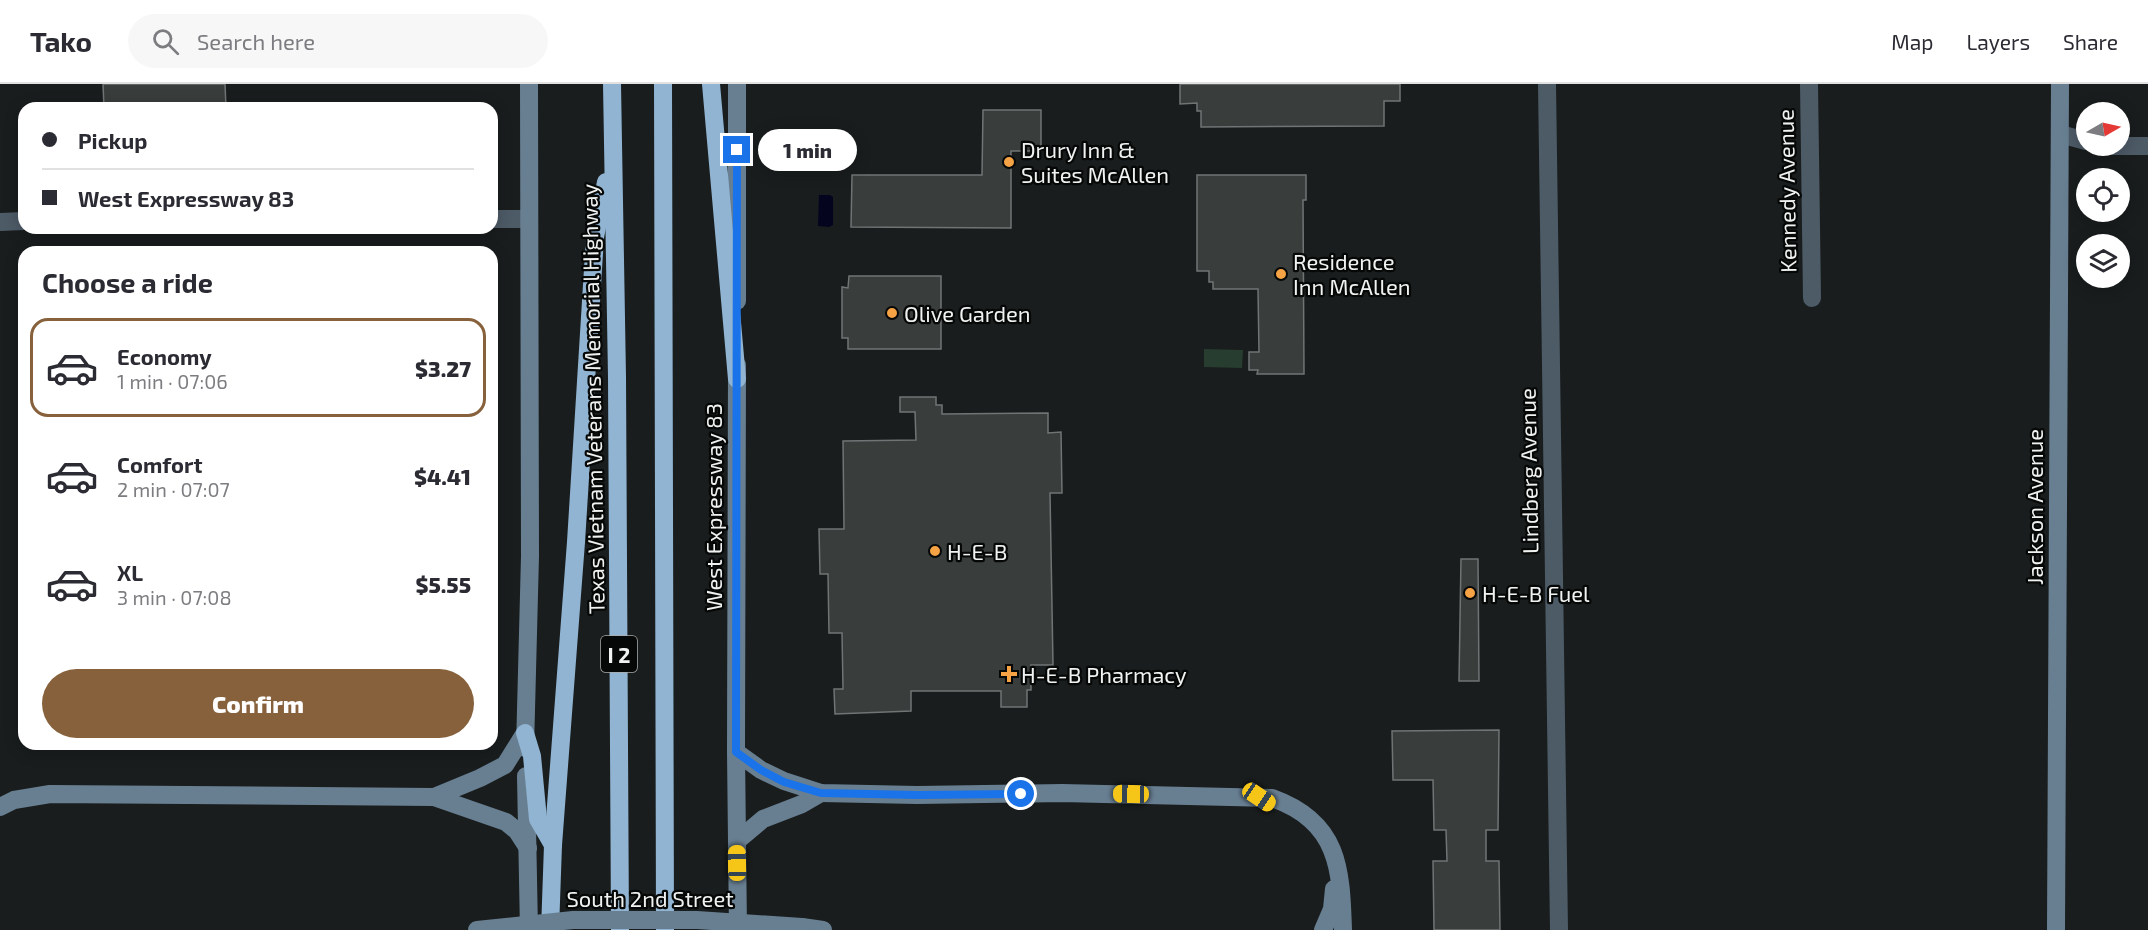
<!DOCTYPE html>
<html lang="en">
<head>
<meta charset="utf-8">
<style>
  :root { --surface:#fff; --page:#f7f7f7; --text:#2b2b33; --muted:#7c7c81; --line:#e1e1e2; --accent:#86613b }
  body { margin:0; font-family:"Exo 2",sans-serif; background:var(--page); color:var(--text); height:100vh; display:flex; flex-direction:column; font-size:22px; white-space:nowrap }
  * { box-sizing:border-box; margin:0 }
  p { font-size:20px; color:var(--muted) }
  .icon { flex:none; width:33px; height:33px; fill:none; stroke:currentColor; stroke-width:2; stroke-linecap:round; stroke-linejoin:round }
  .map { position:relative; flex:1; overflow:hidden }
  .panel { position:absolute; left:18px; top:162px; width:480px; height:504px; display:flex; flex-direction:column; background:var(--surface); border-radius:18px; box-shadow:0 3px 15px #0003 }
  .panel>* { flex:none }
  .banner { position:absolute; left:18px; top:18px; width:480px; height:132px; border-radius:18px; box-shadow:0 3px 15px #0003; display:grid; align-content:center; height:132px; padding:0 24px; background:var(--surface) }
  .needle { width:39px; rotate:81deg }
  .controls { position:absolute; left:2076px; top:18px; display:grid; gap:12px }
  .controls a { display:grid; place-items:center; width:54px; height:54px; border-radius:50%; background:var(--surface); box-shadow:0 3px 15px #0003; font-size:30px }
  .end { position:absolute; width:27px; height:27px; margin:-14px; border:8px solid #1a73e8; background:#fff; box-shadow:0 0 0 3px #fff }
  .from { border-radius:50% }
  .bubble { position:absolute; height:42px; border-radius:21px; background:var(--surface); box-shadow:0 3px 15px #0003; font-size:20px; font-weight:800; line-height:42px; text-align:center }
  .car { position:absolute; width:18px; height:36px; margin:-18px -9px; border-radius:8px; box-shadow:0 0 4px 2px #0007; background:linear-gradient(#f5c518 24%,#345 0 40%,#f5c518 0 76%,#345 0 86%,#f5c518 0) }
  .banner b { display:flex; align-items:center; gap:21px; height:57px; font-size:22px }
  .banner b+b { border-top:2px solid var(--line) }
  .banner i { width:15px; height:15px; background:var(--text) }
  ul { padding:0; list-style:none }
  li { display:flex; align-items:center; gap:18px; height:99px; margin:0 12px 9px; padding:0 12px; border:3px solid transparent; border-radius:18px }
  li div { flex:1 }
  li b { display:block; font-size:22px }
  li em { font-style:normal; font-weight:800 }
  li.on { border-color:var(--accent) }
  li>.icon { width:54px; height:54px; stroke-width:1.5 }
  h2 { padding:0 24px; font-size:27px; line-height:72px }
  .primary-button { display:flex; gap:12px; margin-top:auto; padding:12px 24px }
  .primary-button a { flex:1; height:69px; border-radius:36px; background:var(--accent); color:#fff; font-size:24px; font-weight:800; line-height:69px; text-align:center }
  header { display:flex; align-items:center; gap:36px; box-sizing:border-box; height:84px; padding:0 30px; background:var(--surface); border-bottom:2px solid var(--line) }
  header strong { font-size:28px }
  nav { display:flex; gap:33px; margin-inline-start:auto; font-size:21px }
  .search { width:420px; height:54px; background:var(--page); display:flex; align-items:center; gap:15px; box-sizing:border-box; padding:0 21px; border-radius:33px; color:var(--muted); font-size:22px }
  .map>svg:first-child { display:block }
</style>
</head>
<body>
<header>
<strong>Tako</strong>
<div class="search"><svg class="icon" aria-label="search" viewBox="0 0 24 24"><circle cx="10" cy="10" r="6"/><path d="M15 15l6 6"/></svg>Search here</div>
<nav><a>Map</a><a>Layers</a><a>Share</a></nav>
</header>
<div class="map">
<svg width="2148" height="846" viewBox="0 0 2148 846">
  <rect width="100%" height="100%" fill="#191d1d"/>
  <!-- green -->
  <polygon fill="#273d2f" points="1204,265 1243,266 1242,284 1204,283"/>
  <!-- water -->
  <polygon fill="#04041f" points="819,111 830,111 833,113 833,141 829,143 818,142"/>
  <!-- building -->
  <g fill="#393d3c" stroke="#707474" stroke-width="1.5">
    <polygon points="103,0 225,0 226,24 104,24"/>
    <polygon points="1180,0 1400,0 1400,17 1384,17 1384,42 1201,43 1201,27 1197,27 1197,19 1180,20"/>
    <polygon points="983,26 1041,26 1041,67 1011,67 1011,144 851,143 852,91 982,91"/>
    <polygon points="1197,91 1306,91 1306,116 1303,116 1304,290 1257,290 1258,286 1249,286 1249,268 1259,268 1258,205 1213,205 1213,198 1209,198 1209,187 1197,187"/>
    <polygon points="849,192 941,192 941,265 848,265 848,254 842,254 842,203 848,204"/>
    <polygon points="900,313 936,313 936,321 942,321 942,330 1048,329 1048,349 1061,348 1062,409 1050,409 1053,581 1031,581 1031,606 1027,606 1027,623 1001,623 1001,607 911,607 911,627 835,630 834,605 843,605 842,549 829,549 828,490 820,490 819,445 844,445 843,357 916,356 915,328 900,328"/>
    <polygon points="1461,475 1478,475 1479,597 1459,597"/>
    <polygon points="1499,646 1498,746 1486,746 1486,777 1499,777 1500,846 1434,846 1433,777 1447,777 1446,746 1434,746 1433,696 1393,696 1392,647"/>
  </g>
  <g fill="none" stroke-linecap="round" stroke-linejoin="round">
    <!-- street -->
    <g stroke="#4d5b67" stroke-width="18">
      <polyline points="1547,0 1559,846"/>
      <polyline points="1809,0 1812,214"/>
      <polyline points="2060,50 2086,57"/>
      <polyline points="2100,62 2148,62"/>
      <polyline points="492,135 529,135"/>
      <polyline points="0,138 24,137"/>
    </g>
    <!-- secondary -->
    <g stroke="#687f92" stroke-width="18">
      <polyline points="737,217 737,0"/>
      <polyline points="737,281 736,668 738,846"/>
      <polyline points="525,664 530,472 529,0"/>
      <path d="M736 668 761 686 784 697 821 709 917 711 1062 709 1272 714C1339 738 1341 784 1343 846"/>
      <polyline points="526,692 529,846"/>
      <polyline points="434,713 480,694 505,681 525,649"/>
      <polyline points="0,723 14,716 50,710 434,713 506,738 517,747 528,764"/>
      <polyline points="737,757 763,735 802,720 821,709"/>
      <polyline points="802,843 823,846"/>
      <polyline points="1323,846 1332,825 1334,805"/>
      <polyline points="2056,846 2060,0"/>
    </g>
    <!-- highway -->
    <g stroke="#90b4d2" stroke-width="18">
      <polyline points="612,0 617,293 620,846"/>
      <polyline points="663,0 665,846"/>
      <polyline points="711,0 737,295"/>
      <polyline points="525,649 532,672 538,735 553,761"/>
      <polyline points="550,846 553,761 576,458 595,153 606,98"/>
    </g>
    <!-- secondary-bridge -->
    <polyline stroke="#687f92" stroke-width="18" points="477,846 573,836 697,836 802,843"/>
  </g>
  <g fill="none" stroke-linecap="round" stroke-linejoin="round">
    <!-- route -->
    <polyline stroke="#1a73e8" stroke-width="8" points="737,66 736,668 761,686 784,698 821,709 917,711 1021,710"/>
  </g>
  <!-- markers -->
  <g fill="#f5a345" stroke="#060707" stroke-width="2">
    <circle cx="1009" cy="78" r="6"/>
    <circle cx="1281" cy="190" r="6"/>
    <circle cx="892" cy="229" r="6"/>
    <circle cx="935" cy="467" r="6"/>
    <circle cx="1470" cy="509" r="6"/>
    <path d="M1006 581h6v6h6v6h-6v6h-6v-6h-6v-6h6z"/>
  </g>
  <g text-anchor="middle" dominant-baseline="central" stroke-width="4.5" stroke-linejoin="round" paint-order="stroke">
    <!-- shield labels -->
    <rect fill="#060707" stroke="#aaacac" stroke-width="1.5" x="601" y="552" width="36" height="36" rx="4.5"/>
    <g font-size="21" font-weight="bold" fill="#f0f2f2">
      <text x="619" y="570">I 2</text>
    </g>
    <!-- poi labels -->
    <g font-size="22" fill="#f0f2f2" stroke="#060707" text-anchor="start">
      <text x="1021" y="65">Drury Inn &amp;<tspan x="1021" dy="25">Suites McAllen</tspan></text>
      <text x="1293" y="177">Residence<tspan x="1293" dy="25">Inn McAllen</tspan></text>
      <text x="904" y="229">Olive Garden</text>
      <text x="947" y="467">H-E-B</text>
      <text x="1482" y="509">H-E-B Fuel</text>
      <text x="1021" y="590">H-E-B Pharmacy</text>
    </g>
    <!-- street labels -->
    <g font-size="22" fill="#f0f2f2" stroke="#060707">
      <text transform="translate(1786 107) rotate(-91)">Kennedy Avenue</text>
      <text transform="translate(592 315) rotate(-91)">Texas Vietnam Veterans Memorial Highway</text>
      <text transform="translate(1528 387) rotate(-91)">Lindberg Avenue</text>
      <text transform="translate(713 423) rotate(-90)">West Expressway 83</text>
      <text transform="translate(2034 423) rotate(-90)">Jackson Avenue</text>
      <text x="650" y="814">South 2nd Street</text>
    </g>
  </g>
</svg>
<div class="controls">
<a><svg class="needle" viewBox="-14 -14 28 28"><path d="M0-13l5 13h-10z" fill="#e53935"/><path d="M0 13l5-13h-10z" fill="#7c7c81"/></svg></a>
<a><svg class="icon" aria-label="locate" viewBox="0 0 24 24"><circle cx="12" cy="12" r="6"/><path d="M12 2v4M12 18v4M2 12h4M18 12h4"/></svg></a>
<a><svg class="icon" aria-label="layers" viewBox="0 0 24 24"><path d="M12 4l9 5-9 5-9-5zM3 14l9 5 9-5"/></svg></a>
</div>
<i class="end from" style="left:1021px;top:710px"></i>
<i class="end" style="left:737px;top:66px"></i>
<div class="bubble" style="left:758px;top:45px;width:99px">1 min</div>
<i class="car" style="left:1131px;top:710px;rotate:271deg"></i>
<i class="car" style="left:1259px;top:713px;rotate:124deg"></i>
<i class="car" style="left:737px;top:779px;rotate:359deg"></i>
<div class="banner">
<b><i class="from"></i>Pickup</b>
<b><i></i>West Expressway 83</b>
</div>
<section class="panel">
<h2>Choose a ride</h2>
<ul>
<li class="on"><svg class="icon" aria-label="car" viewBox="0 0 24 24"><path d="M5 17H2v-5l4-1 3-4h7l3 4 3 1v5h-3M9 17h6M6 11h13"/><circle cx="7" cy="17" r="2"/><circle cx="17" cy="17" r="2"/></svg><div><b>Economy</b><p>1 min · 07:06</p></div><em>$3.27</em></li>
<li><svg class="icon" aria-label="car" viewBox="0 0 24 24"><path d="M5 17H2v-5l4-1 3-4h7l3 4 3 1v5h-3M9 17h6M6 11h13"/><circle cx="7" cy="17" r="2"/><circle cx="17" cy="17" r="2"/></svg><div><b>Comfort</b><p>2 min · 07:07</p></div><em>$4.41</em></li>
<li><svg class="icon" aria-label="car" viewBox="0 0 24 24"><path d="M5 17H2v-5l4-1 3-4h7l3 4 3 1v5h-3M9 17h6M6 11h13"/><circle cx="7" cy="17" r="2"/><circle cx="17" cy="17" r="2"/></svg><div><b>XL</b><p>3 min · 07:08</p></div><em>$5.55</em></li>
</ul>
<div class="primary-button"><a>Confirm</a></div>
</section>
</div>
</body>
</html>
